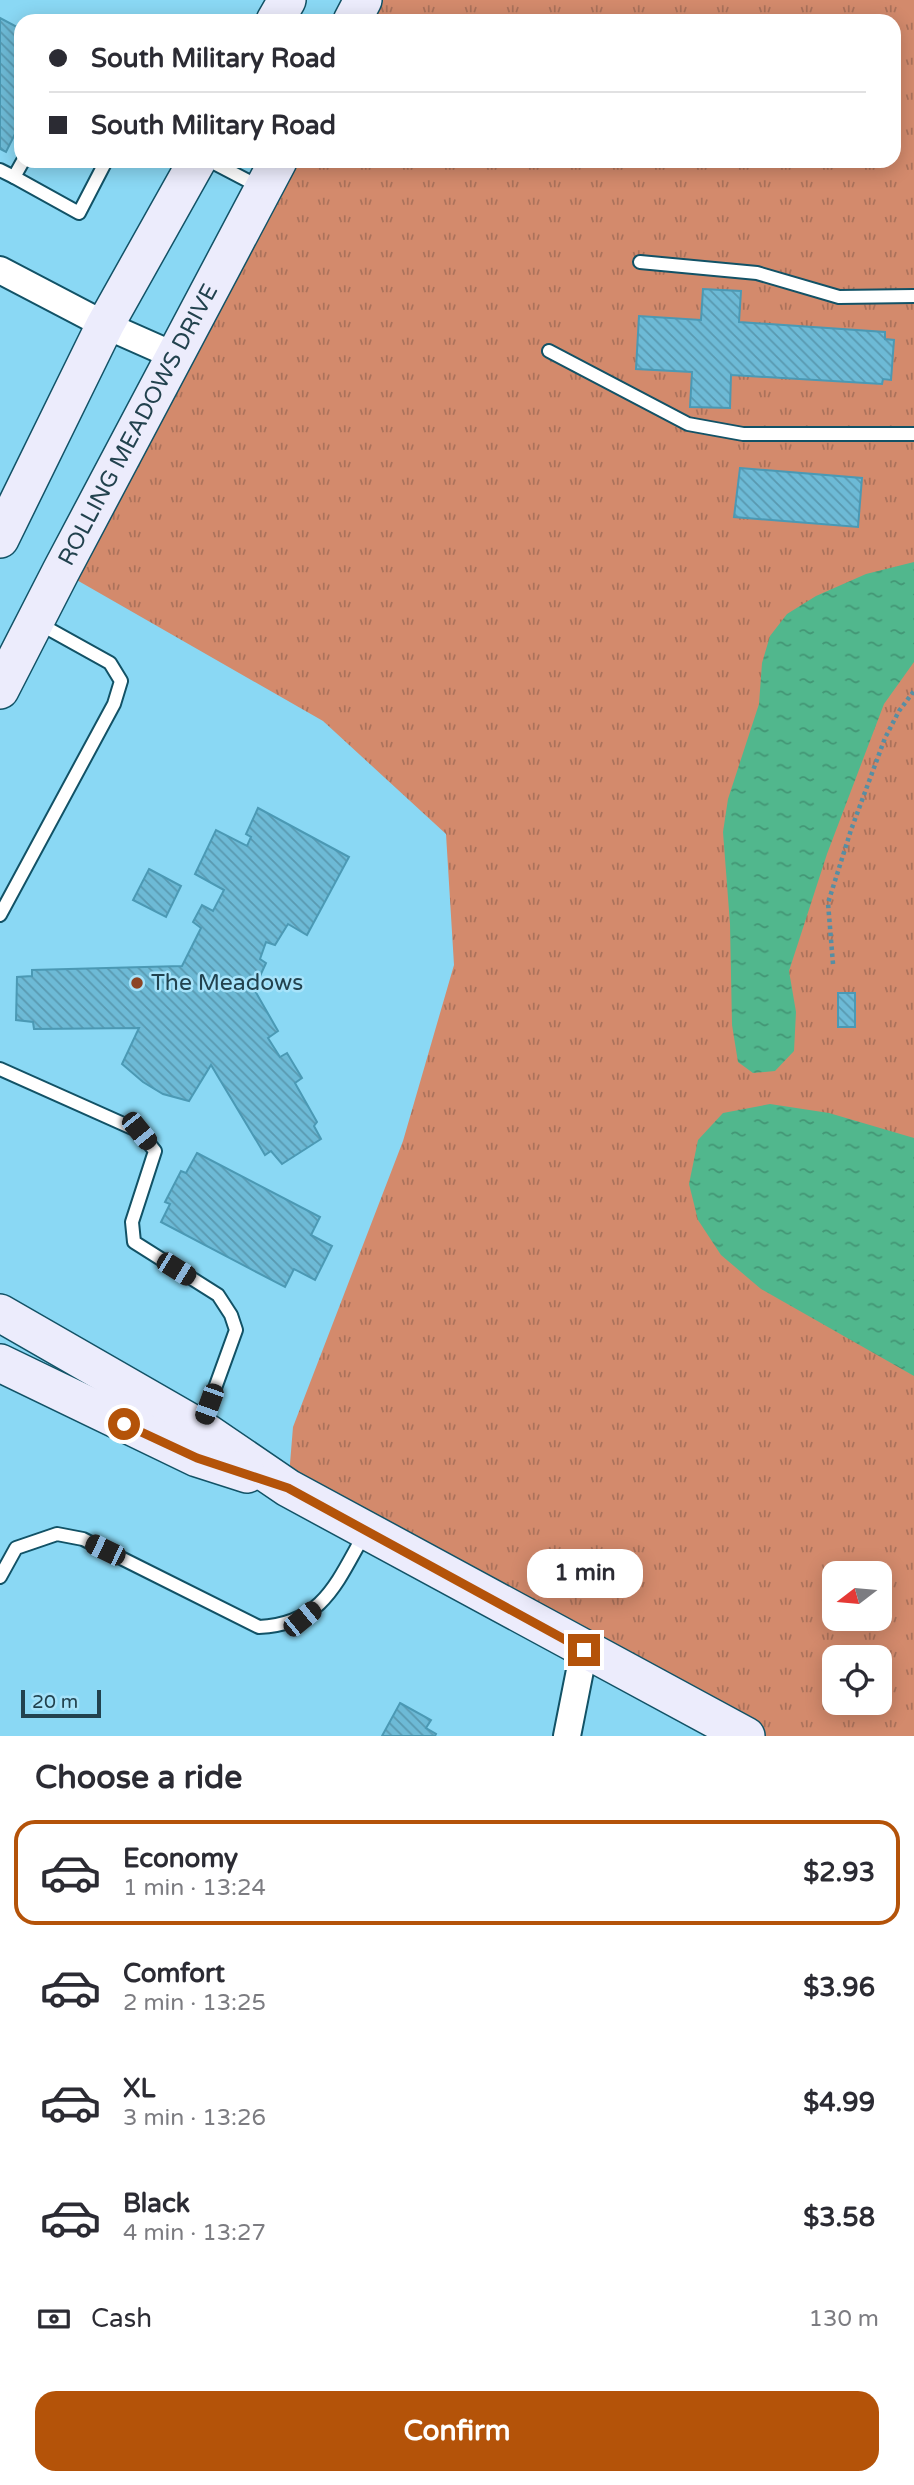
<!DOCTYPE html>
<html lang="en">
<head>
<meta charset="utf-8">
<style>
  :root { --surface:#fff; --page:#f7f7f7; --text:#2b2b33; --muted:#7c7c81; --line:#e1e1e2; --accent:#b45309 }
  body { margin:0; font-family:"Varela Round",sans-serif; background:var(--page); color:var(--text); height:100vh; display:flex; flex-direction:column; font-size:26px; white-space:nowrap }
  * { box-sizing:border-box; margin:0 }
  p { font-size:23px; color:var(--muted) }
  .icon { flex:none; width:38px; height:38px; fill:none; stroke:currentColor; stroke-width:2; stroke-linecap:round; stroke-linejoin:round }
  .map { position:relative; height:1736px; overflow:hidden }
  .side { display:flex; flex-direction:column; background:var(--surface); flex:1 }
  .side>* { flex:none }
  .guide { position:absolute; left:14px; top:14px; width:887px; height:154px; border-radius:21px; box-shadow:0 4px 18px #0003; display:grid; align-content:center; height:154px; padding:0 35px; background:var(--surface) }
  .needle { width:46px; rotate:254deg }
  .buttons { position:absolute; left:822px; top:1561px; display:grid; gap:14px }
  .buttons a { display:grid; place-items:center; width:70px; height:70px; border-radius:14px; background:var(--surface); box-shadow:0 4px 18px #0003; font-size:35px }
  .scale { position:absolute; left:21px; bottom:18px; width:80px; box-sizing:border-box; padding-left:7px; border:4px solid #22424e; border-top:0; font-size:19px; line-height:24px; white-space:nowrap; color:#22424e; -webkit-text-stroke:5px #a6e3fa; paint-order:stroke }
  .end { position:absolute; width:32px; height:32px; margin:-16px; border:9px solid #b45309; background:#fff; box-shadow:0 0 0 4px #fff }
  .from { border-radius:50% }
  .bubble { position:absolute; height:49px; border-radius:21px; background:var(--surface); box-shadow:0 4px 18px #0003; font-size:23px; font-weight:700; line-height:49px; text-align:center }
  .car { position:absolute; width:21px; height:42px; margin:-21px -10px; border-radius:9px; box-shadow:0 0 5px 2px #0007; background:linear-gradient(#222 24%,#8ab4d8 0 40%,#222 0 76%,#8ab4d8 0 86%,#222 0) }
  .guide b { display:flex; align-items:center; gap:24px; height:66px; font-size:26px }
  .guide b+b { border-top:2px solid var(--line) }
  .guide i { width:18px; height:18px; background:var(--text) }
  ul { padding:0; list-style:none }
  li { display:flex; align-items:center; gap:21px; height:105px; margin:0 14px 10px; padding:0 21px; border:4px solid transparent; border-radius:21px }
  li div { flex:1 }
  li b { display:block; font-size:26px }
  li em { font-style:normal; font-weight:700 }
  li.active { border-color:var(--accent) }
  li>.icon { width:63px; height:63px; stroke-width:1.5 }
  h2 { padding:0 35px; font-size:32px; line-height:84px }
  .pay { display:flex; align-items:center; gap:18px; height:77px; padding:0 35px; font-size:26px }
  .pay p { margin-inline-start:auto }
  .cta { display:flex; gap:14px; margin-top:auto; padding:14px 35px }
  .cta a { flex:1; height:80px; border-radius:21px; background:var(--accent); color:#fff; font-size:28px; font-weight:700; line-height:80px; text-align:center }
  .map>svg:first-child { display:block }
</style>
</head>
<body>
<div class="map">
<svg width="914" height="1736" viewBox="0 0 914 1736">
  <defs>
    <pattern id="grass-tufts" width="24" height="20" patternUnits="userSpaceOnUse" patternTransform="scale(1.75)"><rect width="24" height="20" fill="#d38a6c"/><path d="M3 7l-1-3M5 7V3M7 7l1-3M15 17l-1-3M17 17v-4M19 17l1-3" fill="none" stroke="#ab725b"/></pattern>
    <pattern id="water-ripples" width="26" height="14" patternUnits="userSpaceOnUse" patternTransform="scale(1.75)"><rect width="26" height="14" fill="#51b78d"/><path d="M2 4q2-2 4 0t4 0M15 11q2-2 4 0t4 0" fill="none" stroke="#439675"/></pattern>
    <pattern id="building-back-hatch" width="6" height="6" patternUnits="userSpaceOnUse" patternTransform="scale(1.75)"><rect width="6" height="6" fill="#6dbad6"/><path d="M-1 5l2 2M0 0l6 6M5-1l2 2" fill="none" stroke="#5999b0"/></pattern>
  </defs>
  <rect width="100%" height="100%" fill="#8ad8f4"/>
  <!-- grass -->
  <path fill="url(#grass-tufts)" fill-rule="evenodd" d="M363 0H914V1736H746L288 1488 293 1427 403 1141 454 965 446 834 323 721 61 571 278 161H894V21H352ZM835 1573H880V1619H835ZM835 1657H880V1703H835Z"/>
  <!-- water -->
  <g fill="url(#water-ripples)">
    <polygon points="914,562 914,662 884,704 827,854 789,971 796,1012 794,1051 775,1071 753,1073 738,1062 732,1025 730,924 723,832 728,799 759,704 762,663 770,636 787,614 816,596 866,574"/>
    <polygon points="770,1104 829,1113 914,1138 914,1376 761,1289 721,1255 698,1220 689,1184 698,1140 723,1113"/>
  </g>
  <!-- building -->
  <g fill="url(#building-back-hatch)" stroke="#4b99b4" stroke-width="2">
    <polygon points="0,18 21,29 21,122 6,152 0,149"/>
    <polygon points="703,289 741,291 739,322 885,332 885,339 894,340 891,380 883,379 882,384 731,375 730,408 690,407 692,372 636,369 639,316 701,320"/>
    <polygon points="740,468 862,478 858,527 734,517"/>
    <polygon points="258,808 349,857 307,935 288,924 275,945 266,942 260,959 266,963 254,989 278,1031 268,1038 280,1057 287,1053 302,1078 295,1083 317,1122 314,1126 321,1139 282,1164 271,1151 265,1155 211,1065 189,1101 163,1094 143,1082 122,1064 139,1028 34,1029 33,1022 16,1020 17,977 32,976 32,970 182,966 201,928 193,922 202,905 213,911 224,890 195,874 216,830 247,846 251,837 246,834"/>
    <polygon points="149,869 181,886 166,917 133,900"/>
    <rect x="838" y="993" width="17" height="34"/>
    <polygon points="197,1153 320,1217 311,1235 332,1246 315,1280 294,1269 285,1287 161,1222 170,1204 165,1202 181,1171 186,1173"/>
    <polygon points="400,1703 431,1720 426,1728 436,1734 435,1736 382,1736"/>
  </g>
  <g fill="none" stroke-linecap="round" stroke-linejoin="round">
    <defs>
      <g id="lane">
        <polyline points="23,161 14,177 79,213 106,161"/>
        <polyline points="210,161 260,187"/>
        <polyline points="0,170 14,177"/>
        <polyline points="640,262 757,273 839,297 914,296"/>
        <polyline points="549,351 688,424 743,434 914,434"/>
        <polyline points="0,915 114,704 121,681 110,663 38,623"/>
        <polyline points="0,1069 139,1131 155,1151 132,1222 134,1242 218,1295 231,1315 236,1330 202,1424"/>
        <path d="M0 1577 16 1548 57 1534 83 1539 259 1627C323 1624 337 1582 365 1533"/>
      </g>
      <g id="street">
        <polyline points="0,270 105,325 175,356"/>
        <polyline points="567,1736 584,1650"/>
      </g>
      <g id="secondary">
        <polyline points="275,21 287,0"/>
        <polyline points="352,21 363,0"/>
        <polyline points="0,539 105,325 197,161"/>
        <path id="s1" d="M0 690 61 571 278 161"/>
        <polyline points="0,1313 200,1428 288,1488 746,1736"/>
        <polyline points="0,1363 197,1458 247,1474"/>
      </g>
    </defs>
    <!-- lane casing -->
    <use href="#lane" stroke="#125266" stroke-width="16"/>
    <!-- street casing -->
    <use href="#street" stroke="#125266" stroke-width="30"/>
    <!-- secondary casing -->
    <use href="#secondary" stroke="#125266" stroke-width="40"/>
    <!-- path -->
    <polyline stroke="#578ea3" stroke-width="4.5" stroke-dasharray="3.5 3.5" stroke-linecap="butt" points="833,964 828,903 851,830 885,738 899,711 914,691"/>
    <!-- lane -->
    <use href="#lane" stroke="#fff" stroke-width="12"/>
    <!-- street -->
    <use href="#street" stroke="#fff" stroke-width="26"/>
    <!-- secondary -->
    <use href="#secondary" stroke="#ececfc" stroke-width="37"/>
  </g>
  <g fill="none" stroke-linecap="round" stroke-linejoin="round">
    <!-- route -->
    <polyline stroke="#b45309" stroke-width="9" points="124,1424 197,1458 288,1488 584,1650"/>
  </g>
  <!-- markers -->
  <circle fill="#8c4424" stroke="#a6e3fa" stroke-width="2.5" cx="137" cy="983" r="7"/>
  <g text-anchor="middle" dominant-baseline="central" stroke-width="5" stroke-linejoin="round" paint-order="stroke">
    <!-- street labels -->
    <g font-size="23" fill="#22424e" stroke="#a6e3fa">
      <text stroke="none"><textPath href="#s1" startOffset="299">ROLLING MEADOWS DRIVE</textPath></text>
    </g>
    <!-- poi labels -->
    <g font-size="23" fill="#22424e" stroke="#a6e3fa" text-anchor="start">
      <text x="151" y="983">The Meadows</text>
    </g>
  </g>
</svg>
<div class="buttons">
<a><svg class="needle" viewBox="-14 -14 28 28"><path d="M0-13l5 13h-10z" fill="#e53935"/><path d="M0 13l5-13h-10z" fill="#7c7c81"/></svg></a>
<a><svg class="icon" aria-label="locate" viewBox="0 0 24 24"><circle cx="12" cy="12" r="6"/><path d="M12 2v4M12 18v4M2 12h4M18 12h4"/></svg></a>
</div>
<div class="scale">20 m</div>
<i class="end from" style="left:124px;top:1424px"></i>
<i class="end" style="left:584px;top:1650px"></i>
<div class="bubble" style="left:527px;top:1549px;width:116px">1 min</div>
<i class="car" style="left:139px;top:1131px;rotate:141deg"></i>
<i class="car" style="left:176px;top:1269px;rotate:122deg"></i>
<i class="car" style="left:209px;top:1404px;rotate:200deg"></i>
<i class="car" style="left:105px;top:1550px;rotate:296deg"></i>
<i class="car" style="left:302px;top:1619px;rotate:51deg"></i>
<div class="guide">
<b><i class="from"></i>South Military Road</b>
<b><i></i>South Military Road</b>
</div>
</div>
<section class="side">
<h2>Choose a ride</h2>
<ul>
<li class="active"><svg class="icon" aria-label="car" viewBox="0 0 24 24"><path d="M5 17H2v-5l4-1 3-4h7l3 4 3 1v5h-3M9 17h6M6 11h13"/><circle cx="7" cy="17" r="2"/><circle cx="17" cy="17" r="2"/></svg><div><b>Economy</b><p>1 min · 13:24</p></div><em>$2.93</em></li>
<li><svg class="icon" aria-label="car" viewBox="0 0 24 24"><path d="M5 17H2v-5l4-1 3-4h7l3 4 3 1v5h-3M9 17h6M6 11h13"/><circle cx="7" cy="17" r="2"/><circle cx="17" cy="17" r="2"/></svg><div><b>Comfort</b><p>2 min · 13:25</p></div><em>$3.96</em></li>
<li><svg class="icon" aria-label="car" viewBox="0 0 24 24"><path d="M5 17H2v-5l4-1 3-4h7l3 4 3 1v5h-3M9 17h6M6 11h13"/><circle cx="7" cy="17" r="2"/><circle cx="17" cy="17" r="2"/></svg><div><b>XL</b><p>3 min · 13:26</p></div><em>$4.99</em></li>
<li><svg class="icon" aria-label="car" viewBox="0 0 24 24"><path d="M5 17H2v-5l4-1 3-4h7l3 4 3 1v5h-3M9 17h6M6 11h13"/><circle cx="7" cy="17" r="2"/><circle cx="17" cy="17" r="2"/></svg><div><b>Black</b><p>4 min · 13:27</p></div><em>$3.58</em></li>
</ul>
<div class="pay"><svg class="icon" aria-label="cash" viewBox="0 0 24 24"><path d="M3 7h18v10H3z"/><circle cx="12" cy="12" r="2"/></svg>Cash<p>130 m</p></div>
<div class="cta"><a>Confirm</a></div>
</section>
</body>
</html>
